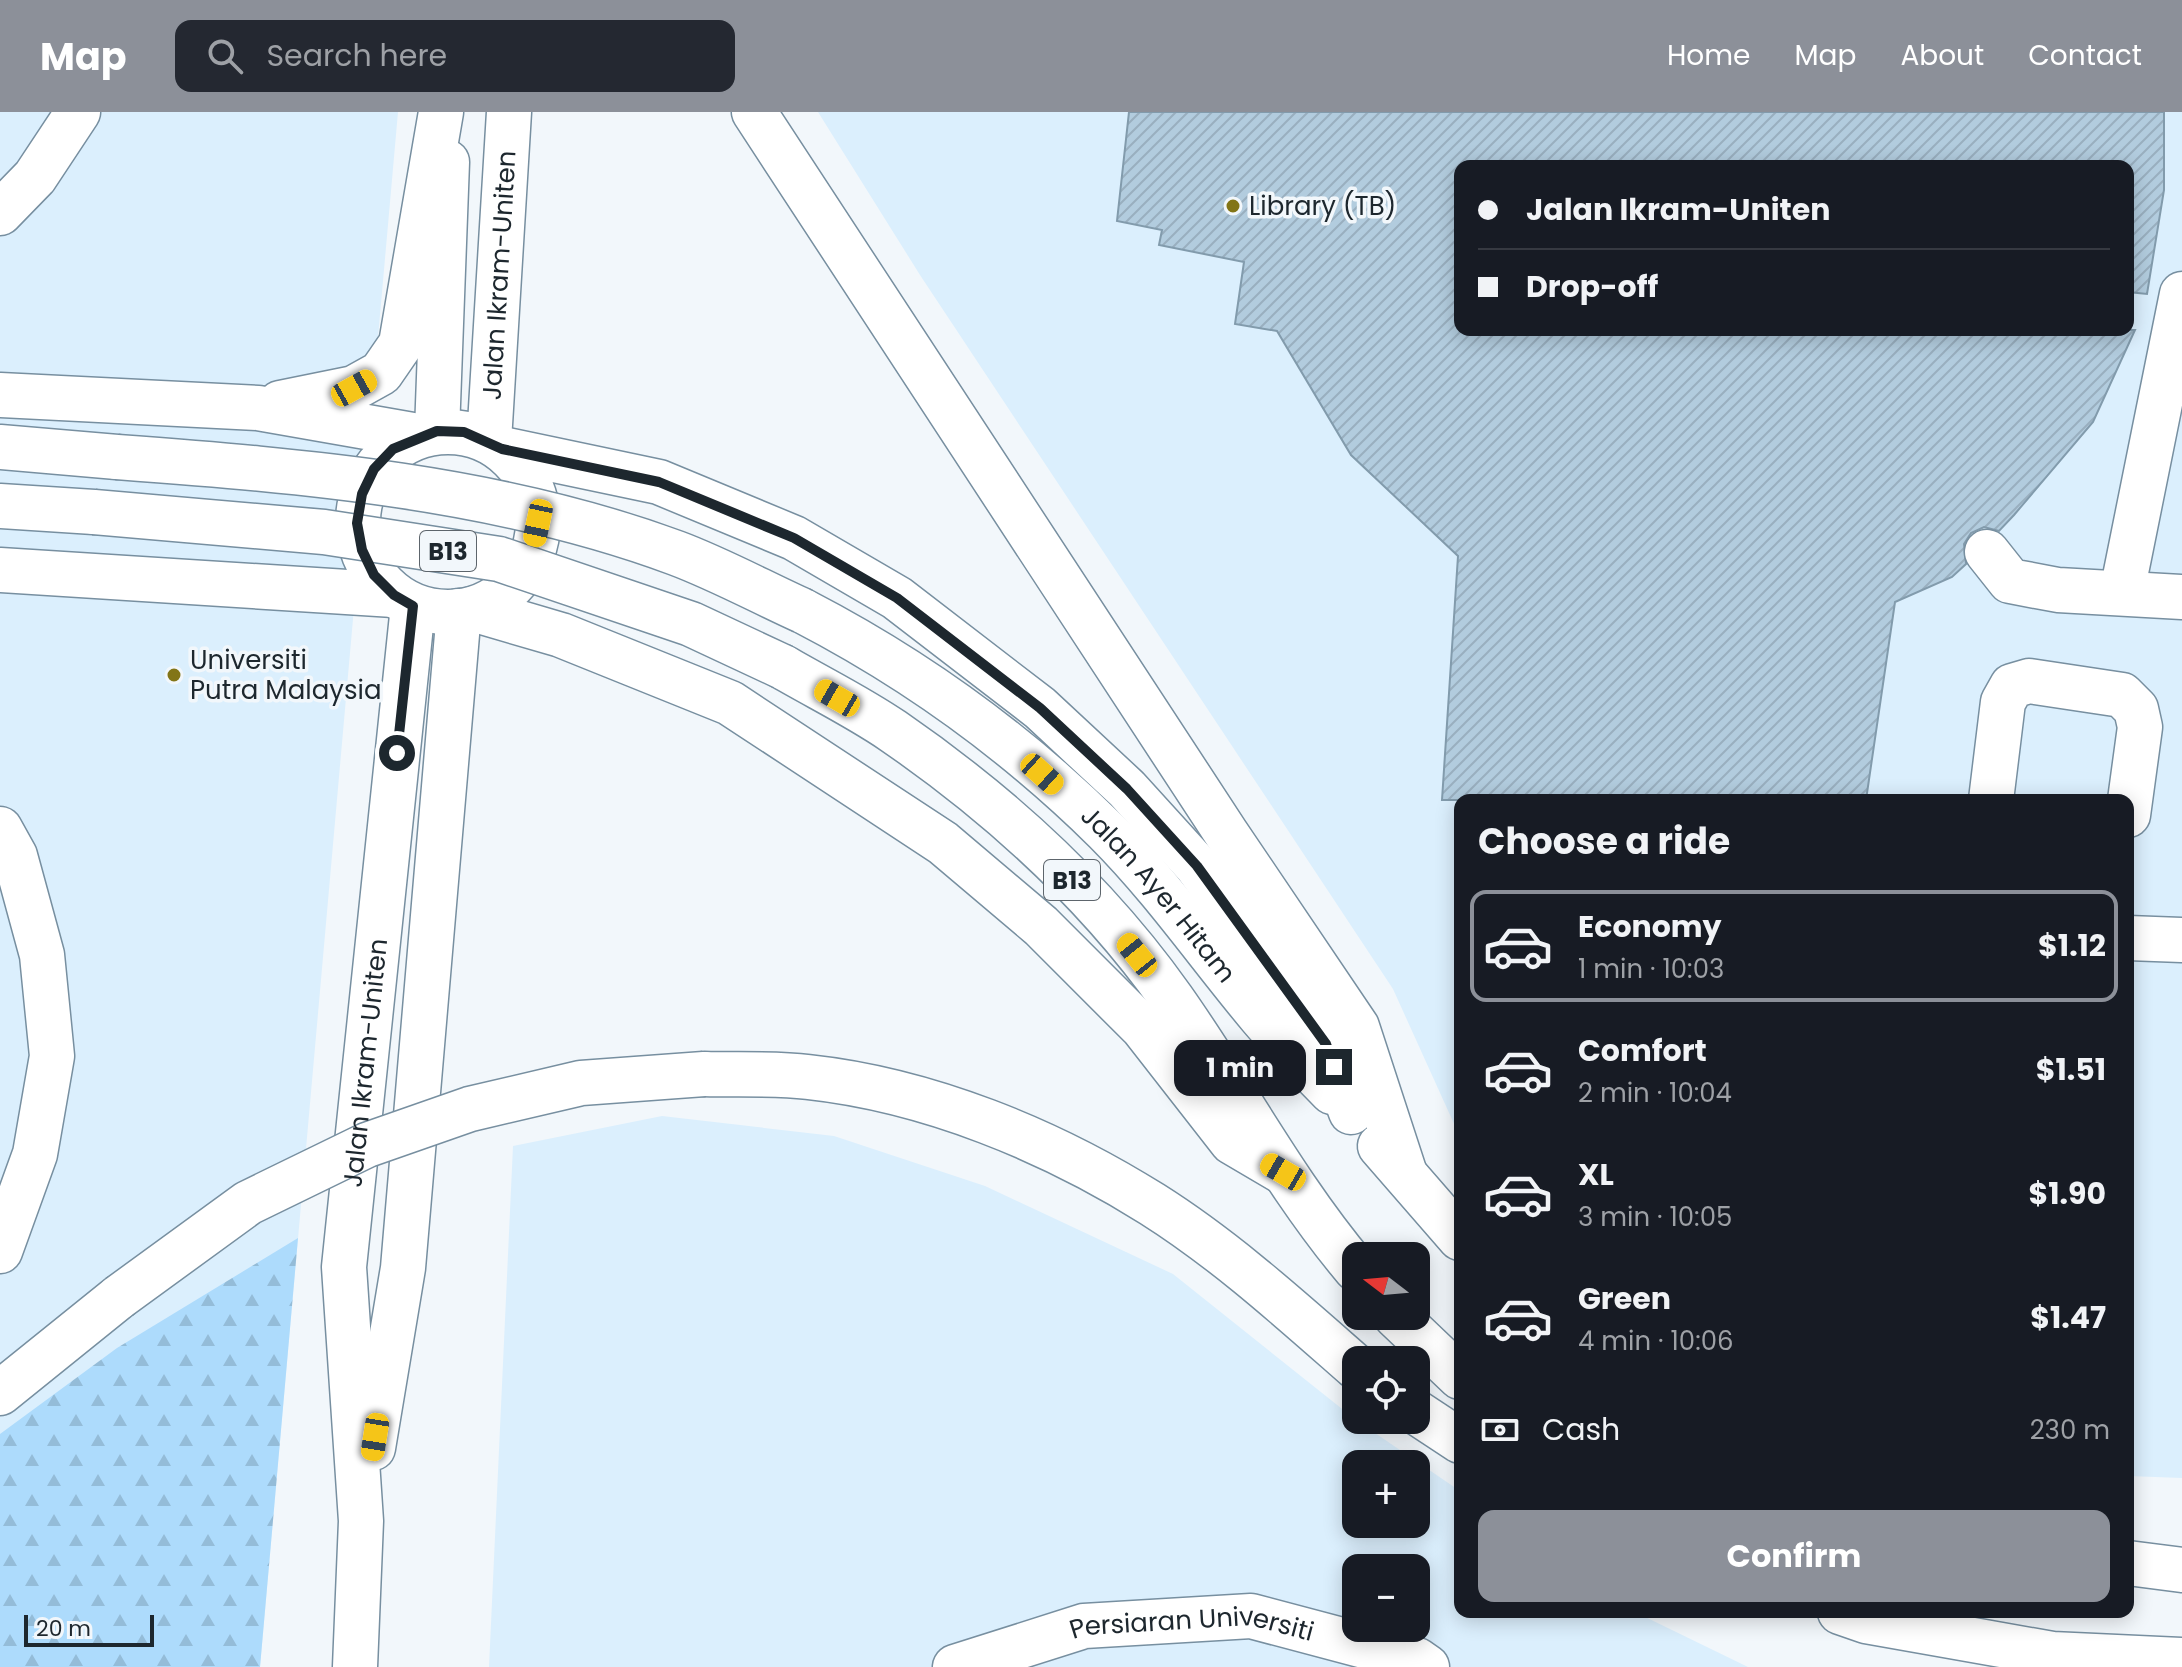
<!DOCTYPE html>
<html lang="en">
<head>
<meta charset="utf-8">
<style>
  :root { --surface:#171b24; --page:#242831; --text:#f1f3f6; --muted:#9ea1a6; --line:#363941; --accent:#8c9099 }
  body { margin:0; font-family:Poppins,sans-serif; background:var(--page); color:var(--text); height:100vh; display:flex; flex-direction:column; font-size:30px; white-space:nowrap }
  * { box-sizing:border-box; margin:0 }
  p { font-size:26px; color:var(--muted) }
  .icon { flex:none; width:44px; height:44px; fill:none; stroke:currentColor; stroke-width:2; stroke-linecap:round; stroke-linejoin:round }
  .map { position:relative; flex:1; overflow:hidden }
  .side { position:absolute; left:1454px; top:682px; width:680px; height:824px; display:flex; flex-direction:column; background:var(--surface); border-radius:16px; box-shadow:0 4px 20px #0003 }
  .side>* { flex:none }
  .banner { position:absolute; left:1454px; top:48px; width:680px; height:176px; border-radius:16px; box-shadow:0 4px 20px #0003; display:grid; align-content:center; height:176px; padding:0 24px; background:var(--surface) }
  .needle { width:52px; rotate:286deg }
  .controls { position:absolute; left:1342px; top:1130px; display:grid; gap:16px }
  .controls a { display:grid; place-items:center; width:88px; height:88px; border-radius:16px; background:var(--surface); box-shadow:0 4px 20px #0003; font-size:40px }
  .scale { position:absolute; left:24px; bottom:20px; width:130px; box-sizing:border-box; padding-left:8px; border:4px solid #1d272e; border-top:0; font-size:22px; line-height:28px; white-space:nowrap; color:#1d272e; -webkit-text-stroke:6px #f2f7fb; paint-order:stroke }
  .end { position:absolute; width:36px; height:36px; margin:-18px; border:10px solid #1d272e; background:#fff; box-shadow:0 0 0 4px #fff }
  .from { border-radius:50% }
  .bubble { position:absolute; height:56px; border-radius:16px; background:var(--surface); box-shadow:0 4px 20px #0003; font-size:26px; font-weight:700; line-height:56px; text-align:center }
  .car { position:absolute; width:24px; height:48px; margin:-24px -12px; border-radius:10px; box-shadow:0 0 6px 2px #0007; background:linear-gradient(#f5c518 24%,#345 0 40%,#f5c518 0 76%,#345 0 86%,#f5c518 0) }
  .banner b { display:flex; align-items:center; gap:28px; height:76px; font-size:30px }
  .banner b+b { border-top:2px solid var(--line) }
  .banner i { width:20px; height:20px; background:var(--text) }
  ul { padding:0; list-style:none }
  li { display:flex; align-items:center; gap:24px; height:112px; margin:0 16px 12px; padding:0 8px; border:4px solid transparent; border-radius:16px }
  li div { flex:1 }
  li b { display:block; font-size:30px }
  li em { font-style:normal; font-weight:700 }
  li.active { border-color:var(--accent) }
  li>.icon { width:72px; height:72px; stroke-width:1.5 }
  h2 { padding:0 24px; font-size:36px; line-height:96px }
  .pay { display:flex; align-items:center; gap:20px; height:88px; padding:0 24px; font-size:30px }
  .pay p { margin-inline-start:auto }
  .cta { display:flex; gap:16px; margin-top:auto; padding:16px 24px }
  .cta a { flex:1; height:92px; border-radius:16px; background:var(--accent); color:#fff; font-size:32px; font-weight:700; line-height:92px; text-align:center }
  header { display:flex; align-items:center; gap:48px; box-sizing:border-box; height:112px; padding:0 40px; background:var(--accent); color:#fff }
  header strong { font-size:38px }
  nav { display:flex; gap:44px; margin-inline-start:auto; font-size:28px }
  .search { width:560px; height:72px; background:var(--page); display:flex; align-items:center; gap:20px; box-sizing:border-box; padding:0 28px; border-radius:16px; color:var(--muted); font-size:30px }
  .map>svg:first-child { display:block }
</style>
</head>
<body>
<header>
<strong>Map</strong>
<div class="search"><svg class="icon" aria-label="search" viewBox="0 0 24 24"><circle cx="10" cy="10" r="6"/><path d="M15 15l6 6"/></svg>Search here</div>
<nav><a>Home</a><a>Map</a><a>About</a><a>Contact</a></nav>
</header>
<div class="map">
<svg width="2182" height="1555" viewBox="0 0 2182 1555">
  <defs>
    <pattern id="forest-firs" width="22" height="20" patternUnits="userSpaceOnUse" patternTransform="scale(2)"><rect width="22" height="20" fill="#addbfc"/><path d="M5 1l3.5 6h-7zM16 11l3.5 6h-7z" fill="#94bcd8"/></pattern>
    <pattern id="building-hatch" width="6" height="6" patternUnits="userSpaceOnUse" patternTransform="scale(2)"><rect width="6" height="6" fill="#b2ccde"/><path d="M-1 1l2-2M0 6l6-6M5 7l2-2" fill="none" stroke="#99afbf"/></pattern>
  </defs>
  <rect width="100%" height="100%" fill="#f2f7fb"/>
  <!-- built -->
  <g fill="#dbeffd" fill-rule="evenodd">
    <polygon points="0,0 398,0 260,1555 0,1555"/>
    <path d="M818 0H2182V1366L2128 1364V688H1460V1025L1393 877 920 163ZM1460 54H2128V218H1460Z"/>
    <path d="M662 1004 834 1024 985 1074 1173 1162 1356 1308 1460 1379V1500H1635L1748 1555H489L513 1034ZM1356 1352H1416V1412H1356ZM1356 1456H1416V1516H1356Z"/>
  </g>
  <!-- forest -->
  <polygon fill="url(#forest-firs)" points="298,1126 260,1555 0,1555 0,1322 117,1236"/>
  <!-- building -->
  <polygon fill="url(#building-hatch)" stroke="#829bac" stroke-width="2" points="1129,0 2164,0 2164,78 2147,182 2128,180 2128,54 1460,54 1460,218 2135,218 2093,310 2014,403 1999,419 1984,415 1971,421 1964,432 1966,452 1952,465 1895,490 1866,688 1442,688 1458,444 1351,343 1277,219 1235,212 1244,150 1159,133 1162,118 1117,109"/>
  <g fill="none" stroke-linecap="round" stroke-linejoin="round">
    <defs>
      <g id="minor">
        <polyline points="1987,440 2010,469 2058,478 2182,485"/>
        <polyline points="2122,480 2182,182"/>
        <polyline points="1991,688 2003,590 2012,574 2029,569 2122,583 2136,597 2140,615 2128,703"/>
        <polyline points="2128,826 2182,828"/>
        <path id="s1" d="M955 1555 1084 1514 1251 1504 1417 1548 1427 1555"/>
      </g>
      <g id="major">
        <polyline points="437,319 447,50"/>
        <circle cx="448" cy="410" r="90"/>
        <path id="s2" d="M489 329 509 0"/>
        <polyline points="502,337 659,370 794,426 897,486 1040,596 1127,677 1197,754 1326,932 1351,1000"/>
        <polyline points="472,497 561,523 730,591 943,731 1041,814 1143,916 1232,1030 1283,1060"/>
        <path id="s3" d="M803 499C913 556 1017 631 1106 719 1163 776 1209 843 1261 905 1283 931 1308 955 1332 980"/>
        <path d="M783 555C819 576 858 595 893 619 999 692 1097 781 1172 887 1235 976 1285 1073 1356 1157"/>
        <polyline points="1380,1034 1460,1126"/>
        <polyline points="1396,1204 1460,1265"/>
        <polyline points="373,1336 403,1156 459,499"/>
        <polyline points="2128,1451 2182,1458"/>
        <polyline points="1840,1500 1866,1509 2052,1542 2182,1548"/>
        <path id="s4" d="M355 1555 361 1409 344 1155 413 494"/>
      </g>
      <g id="highway">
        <polyline points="754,0 1226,721 1357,915 1405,1062"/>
        <polyline points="0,101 35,65 78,0"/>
        <polyline points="0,283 258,296 418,324"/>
        <polyline points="280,291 354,276 381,261 401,232 441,0"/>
        <polyline points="0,335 117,345"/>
        <polyline points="0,394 94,400"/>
        <polyline points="0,458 394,483"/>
        <polyline points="0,717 15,744 42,843 52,944 35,1042 0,1139"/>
        <path d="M704 962C738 963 774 961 808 965 928 978 1050 1028 1152 1092 1225 1138 1291 1198 1356 1255"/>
        <polyline points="0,1281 119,1185"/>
        <polyline points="1416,1300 1460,1329"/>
      </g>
    </defs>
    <!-- minor casing -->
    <use href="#minor" stroke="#778fa0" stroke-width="47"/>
    <!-- major casing -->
    <use href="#major" stroke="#778fa0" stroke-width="47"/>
    <!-- highway casing -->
    <use href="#highway" stroke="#778fa0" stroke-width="47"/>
    <!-- minor -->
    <use href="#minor" stroke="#fff" stroke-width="44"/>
    <!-- major -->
    <use href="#major" stroke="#fff" stroke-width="44"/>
    <!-- highway -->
    <use href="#highway" stroke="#fff" stroke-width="44"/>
    <defs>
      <g id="highway-bridge">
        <path d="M117 345C305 359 498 375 676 441 719 457 761 480 803 499"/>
        <polyline points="94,400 324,420 499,447 691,512 783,555"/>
        <polyline points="119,1185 248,1091 367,1033 470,997 581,971 704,962"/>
      </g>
    </defs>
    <!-- highway-bridge casing -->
    <use href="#highway-bridge" stroke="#778fa0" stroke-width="47" stroke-linecap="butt"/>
    <!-- highway-bridge -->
    <use href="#highway-bridge" stroke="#fff" stroke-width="44"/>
  </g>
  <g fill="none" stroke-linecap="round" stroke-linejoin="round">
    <!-- route -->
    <polyline stroke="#1d272e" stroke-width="10" points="397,641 413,494 394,483 374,463 362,438 357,411 362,382 374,357 393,337 437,319 464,320 502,337 659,370 794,426 897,486 1040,596 1127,677 1197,754 1326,932 1334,955"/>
  </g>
  <!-- markers -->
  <g fill="#827517" stroke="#f2f7fb" stroke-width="3">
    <circle cx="1233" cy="94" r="8"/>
    <circle cx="174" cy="563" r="8"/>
  </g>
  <g text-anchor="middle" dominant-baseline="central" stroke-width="7" stroke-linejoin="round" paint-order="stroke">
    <!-- shield labels -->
    <g fill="#f2f7fb" stroke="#5d656c" stroke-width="2">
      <rect x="420" y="419" width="56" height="40" rx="6"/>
      <rect x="1044" y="748" width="56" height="40" rx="6"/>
    </g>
    <g font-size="24" font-weight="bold" fill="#1d272e">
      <text x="448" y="439">B13</text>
      <text x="1072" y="768">B13</text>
    </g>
    <!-- poi labels -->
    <g font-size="26" fill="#1d272e" stroke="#f2f7fb" text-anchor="start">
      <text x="1249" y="94">Library (TB)</text>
      <text x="190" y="548">Universiti<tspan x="190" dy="30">Putra Malaysia</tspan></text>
    </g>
    <!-- street labels -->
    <g font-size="26" fill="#1d272e" stroke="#f2f7fb">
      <text stroke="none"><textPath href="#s2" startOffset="166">Jalan Ikram-Uniten</textPath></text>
      <text stroke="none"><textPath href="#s3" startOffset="458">Jalan Ayer Hitam</textPath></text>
      <text stroke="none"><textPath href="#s4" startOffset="606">Jalan Ikram-Uniten</textPath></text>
      <text stroke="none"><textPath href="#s1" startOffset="244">Persiaran Universiti</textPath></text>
    </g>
  </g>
</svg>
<div class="controls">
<a><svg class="needle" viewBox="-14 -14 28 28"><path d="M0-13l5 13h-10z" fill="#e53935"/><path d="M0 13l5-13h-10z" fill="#9ea1a6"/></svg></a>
<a><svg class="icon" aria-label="locate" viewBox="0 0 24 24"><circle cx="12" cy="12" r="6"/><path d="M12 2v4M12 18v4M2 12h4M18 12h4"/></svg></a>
<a>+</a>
<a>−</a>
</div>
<div class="scale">20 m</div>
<i class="end from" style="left:397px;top:641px"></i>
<i class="end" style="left:1334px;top:955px"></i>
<div class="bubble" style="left:1174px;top:928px;width:132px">1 min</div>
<i class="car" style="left:354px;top:276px;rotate:61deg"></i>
<i class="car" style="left:538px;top:411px;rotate:192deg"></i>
<i class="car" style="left:837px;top:586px;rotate:300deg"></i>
<i class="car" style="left:1042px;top:662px;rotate:132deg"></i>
<i class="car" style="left:1137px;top:843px;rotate:321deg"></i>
<i class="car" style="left:1283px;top:1060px;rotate:300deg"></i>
<i class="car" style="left:375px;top:1325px;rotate:189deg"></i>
<div class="banner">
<b><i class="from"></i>Jalan Ikram-Uniten</b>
<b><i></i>Drop-off</b>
</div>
<section class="side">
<h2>Choose a ride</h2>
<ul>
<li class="active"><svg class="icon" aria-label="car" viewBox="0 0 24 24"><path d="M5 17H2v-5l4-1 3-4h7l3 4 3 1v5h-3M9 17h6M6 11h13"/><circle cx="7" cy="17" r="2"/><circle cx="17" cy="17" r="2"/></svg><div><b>Economy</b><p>1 min · 10:03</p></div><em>$1.12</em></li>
<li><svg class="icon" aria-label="car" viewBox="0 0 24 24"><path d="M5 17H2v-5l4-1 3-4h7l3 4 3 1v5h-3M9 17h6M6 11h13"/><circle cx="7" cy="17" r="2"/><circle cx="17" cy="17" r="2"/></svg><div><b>Comfort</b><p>2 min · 10:04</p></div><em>$1.51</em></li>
<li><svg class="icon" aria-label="car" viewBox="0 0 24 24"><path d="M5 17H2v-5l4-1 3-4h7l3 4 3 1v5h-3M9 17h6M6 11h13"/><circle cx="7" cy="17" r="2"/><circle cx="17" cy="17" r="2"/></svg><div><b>XL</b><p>3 min · 10:05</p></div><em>$1.90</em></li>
<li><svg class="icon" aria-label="car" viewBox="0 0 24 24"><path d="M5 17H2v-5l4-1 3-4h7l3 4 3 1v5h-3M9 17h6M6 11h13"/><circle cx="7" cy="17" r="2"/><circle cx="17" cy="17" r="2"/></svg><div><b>Green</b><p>4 min · 10:06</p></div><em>$1.47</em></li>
</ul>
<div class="pay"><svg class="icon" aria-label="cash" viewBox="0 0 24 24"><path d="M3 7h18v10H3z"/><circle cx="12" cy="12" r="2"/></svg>Cash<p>230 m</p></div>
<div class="cta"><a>Confirm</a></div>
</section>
</div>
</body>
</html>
